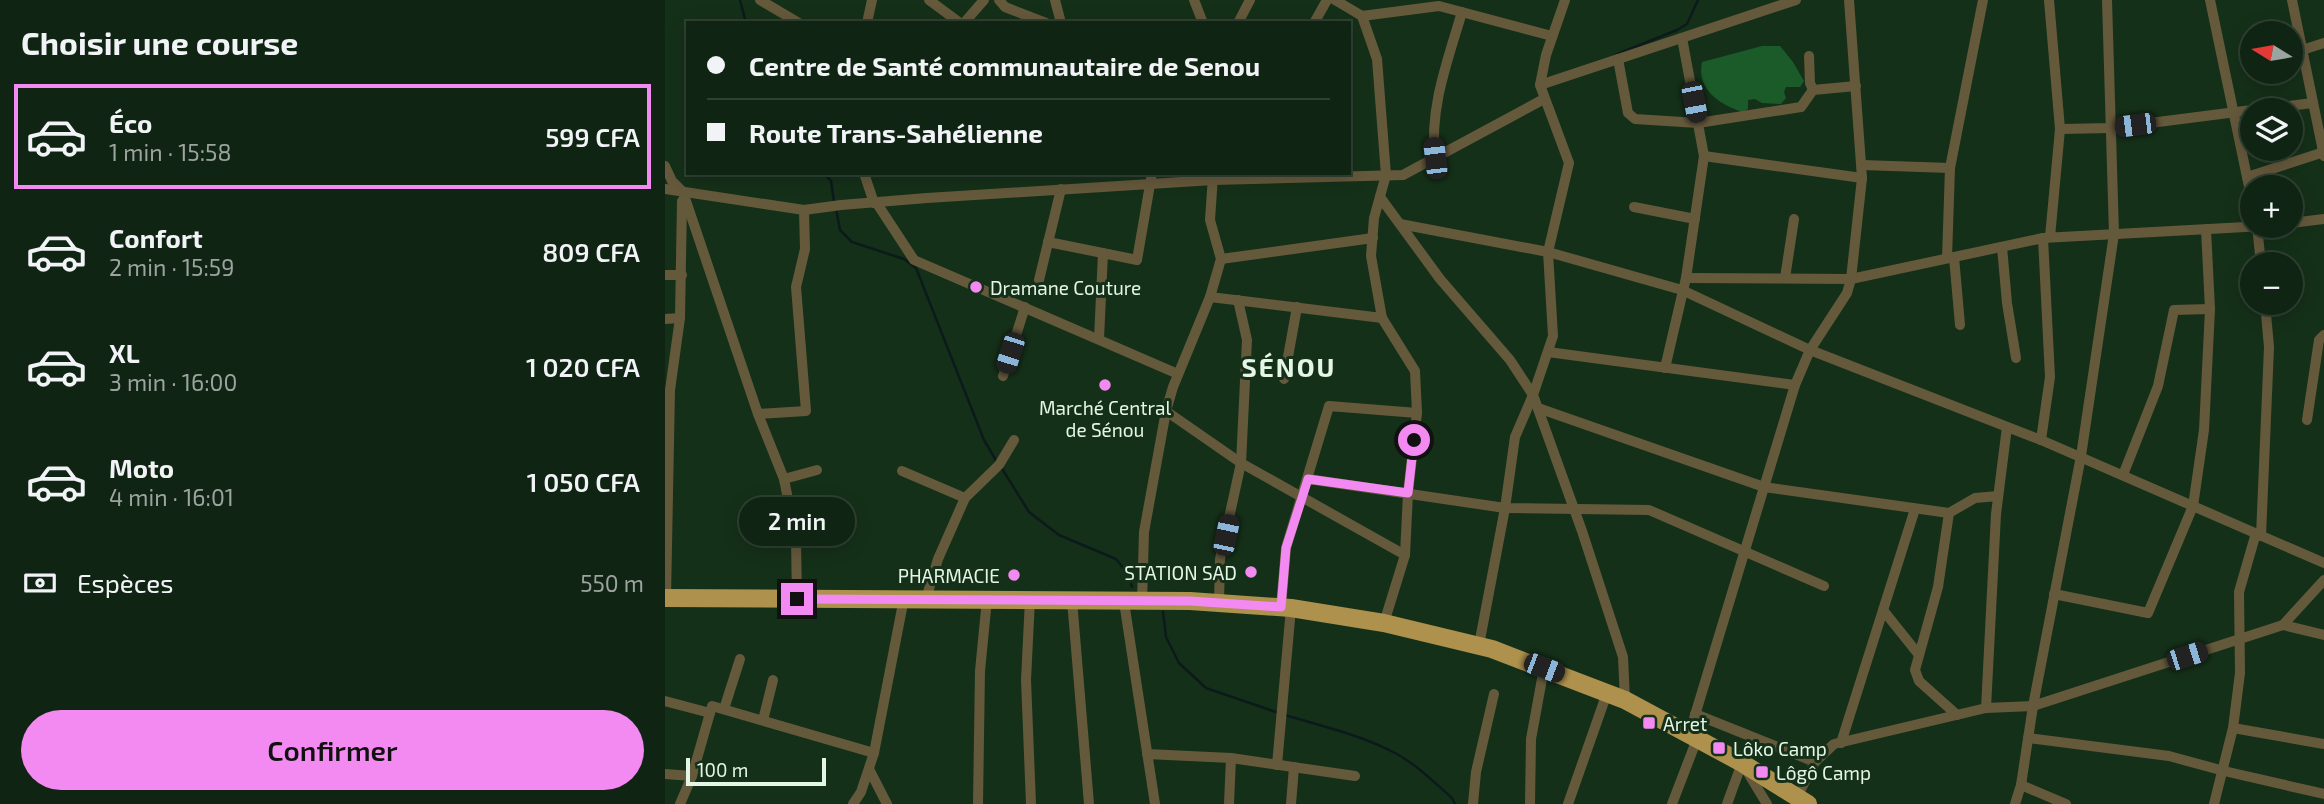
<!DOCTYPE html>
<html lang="fr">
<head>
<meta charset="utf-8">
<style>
  :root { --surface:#102413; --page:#1e3021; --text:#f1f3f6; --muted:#9ca4a0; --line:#304133; --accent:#f38af1 }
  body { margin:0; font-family:"Exo 2",sans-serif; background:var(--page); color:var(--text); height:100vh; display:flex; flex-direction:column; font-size:26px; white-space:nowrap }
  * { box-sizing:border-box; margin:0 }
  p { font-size:23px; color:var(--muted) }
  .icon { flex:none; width:38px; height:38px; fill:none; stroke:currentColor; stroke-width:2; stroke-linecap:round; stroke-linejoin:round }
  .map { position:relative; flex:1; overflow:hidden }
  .details { display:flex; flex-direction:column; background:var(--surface); width:665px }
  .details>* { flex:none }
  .hud { position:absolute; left:21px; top:21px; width:665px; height:154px; border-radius:0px; box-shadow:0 4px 18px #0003,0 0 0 2px var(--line); display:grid; align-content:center; height:154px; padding:0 21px; background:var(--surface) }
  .needle { width:46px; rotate:281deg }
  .buttons { position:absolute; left:1575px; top:21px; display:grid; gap:14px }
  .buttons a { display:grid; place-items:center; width:63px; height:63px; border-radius:50%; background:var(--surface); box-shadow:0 4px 18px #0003,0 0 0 2px var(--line); font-size:35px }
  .scale { position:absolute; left:21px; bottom:18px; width:140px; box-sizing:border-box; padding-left:7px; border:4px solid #e5f6e7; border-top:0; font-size:19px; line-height:24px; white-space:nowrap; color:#e5f6e7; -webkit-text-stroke:5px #153019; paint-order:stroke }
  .end { position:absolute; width:32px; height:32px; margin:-16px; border:9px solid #f38af1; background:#111; box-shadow:0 0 0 4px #111 }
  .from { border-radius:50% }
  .bubble { position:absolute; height:49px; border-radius:24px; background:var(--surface); box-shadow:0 4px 18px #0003,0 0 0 2px var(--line); font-size:23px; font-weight:600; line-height:49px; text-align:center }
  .car { position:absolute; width:21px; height:42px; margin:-21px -10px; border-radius:9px; box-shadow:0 0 5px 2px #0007; background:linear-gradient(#222 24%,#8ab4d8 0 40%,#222 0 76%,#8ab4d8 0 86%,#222 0) }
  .hud b { display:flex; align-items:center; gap:24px; height:66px; font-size:26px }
  .hud b+b { border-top:2px solid var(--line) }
  .hud i { width:18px; height:18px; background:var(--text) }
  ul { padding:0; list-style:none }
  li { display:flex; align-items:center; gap:21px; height:105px; margin:0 14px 10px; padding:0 7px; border:4px solid transparent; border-radius:0px }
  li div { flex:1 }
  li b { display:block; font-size:26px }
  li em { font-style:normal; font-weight:600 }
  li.current { border-color:var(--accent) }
  li>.icon { width:63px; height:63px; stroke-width:1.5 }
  h2 { padding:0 21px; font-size:32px; line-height:84px }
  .pay { display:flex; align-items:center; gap:18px; height:77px; padding:0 21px; font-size:26px }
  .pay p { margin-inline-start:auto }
  .action { display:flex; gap:14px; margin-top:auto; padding:14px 21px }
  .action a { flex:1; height:80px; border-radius:42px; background:var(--accent); color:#111; font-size:28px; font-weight:600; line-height:80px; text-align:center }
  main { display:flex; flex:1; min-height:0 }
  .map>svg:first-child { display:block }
</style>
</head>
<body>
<main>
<section class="details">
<h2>Choisir une course</h2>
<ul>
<li class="current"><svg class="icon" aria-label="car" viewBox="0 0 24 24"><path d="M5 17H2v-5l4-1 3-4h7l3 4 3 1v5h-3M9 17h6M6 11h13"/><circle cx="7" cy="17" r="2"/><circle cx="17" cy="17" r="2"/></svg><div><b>Éco</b><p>1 min · 15:58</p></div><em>599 CFA</em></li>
<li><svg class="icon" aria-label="car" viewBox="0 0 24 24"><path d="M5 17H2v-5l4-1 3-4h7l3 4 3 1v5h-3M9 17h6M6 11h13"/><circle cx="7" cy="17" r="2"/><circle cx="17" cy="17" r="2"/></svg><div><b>Confort</b><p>2 min · 15:59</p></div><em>809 CFA</em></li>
<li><svg class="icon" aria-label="car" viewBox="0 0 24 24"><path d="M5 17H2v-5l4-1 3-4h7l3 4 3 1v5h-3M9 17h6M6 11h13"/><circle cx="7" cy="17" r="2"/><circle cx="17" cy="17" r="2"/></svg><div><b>XL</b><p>3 min · 16:00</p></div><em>1 020 CFA</em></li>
<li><svg class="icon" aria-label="car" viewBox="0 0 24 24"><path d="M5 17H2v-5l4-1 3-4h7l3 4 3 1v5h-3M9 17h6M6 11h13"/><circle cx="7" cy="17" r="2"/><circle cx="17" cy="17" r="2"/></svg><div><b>Moto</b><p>4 min · 16:01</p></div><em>1 050 CFA</em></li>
</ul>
<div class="pay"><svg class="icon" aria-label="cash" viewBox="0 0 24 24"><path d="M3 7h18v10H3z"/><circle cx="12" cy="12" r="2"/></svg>Espèces<p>550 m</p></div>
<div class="action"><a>Confirmer</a></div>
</section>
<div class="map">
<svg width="1659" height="804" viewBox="0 0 1659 804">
  <rect width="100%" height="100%" fill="#153019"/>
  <!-- green -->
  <path fill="#1b5a29" d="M1097 46H1115L1128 62 1139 81 1135 87H1121L1119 92 1121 98 1116 104 1097 103 1090 99 1083 100V109L1078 112C1055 105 1031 89 1037 62Z"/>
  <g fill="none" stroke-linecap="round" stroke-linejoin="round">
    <!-- stream -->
    <g stroke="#0c1a1c" stroke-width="2.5">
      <polyline points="75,0 81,23"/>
      <polyline points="950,55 1012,30 1022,24 1033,0"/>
      <polyline points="159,173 166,181 169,202"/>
      <polyline points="171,208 175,230 187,242 239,259 251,268 319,440 332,462"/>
      <polyline points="336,467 364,512 394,535 451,559 463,574 467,587"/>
      <polyline points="498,612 501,637 514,663 541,688 614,713"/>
      <path d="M620 715C656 726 696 735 730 753 751 764 769 782 787 798L790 804"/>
    </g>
    <!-- minor -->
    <g stroke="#65593c" stroke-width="10">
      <polyline points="95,0 134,23"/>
      <polyline points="264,0 295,23"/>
      <polyline points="334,0 340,7 381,23"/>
      <polyline points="390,0 396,23"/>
      <polyline points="529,0 538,23"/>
      <polyline points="670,0 697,16 774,6 887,36"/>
      <polyline points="1384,0 1395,129 1385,237"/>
      <polyline points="1545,0 1587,201"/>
      <polyline points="1627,0 1659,156"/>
      <polyline points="697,16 712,59 721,175 709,218 706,256 717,318 750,371 752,413 743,493 740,555 719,623"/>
      <polyline points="202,23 207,0"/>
      <polyline points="299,23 319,0"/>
      <polyline points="573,23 585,0"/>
      <polyline points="649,23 662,0"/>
      <polyline points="1637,50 1659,43"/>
      <polyline points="1144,56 1145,83 1148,90 1191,86"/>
      <polyline points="953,59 963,113 970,119 1033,123 1136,107 1148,90"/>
      <polyline points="875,85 1131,0"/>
      <polyline points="1589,110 1648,103"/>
      <polyline points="1395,129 1446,128 1587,110"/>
      <polyline points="1039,156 1197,178"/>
      <path d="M770 158C764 108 783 60 797 12"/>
      <polyline points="1197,165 1285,168"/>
      <polyline points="0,166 7,181 18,192 93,414 119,479 131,540 132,599"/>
      <polyline points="199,173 209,203"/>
      <polyline points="1582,177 1659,152"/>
      <polyline points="0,189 139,210 176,205 262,198 548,180 738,175 879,99"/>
      <polyline points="715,197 775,279 845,360 868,395 917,531 958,657 960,700"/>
      <polyline points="211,202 249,260 513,374"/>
      <polyline points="969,207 1030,219"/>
      <polyline points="1626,223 1659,219"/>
      <polyline points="735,224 883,252 1017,290 1145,350 1376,440 1659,563"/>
      <polyline points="1592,226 1596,264"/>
      <polyline points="383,242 472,260 487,173"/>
      <polyline points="1337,247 1342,303 1351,358"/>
      <polyline points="1289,257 1295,325"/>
      <polyline points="1282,258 1285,168 1318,0"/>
      <polyline points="556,259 708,238"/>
      <polyline points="0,275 17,275"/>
      <polyline points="1021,278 1186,279 1378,238 1599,226"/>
      <polyline points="1120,278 1129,219"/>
      <polyline points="374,280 396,189"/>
      <polyline points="545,297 717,318"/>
      <polyline points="0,319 15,318"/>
      <polyline points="434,339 438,253"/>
      <polyline points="883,352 1130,385"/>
      <polyline points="1000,368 1021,278 1039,156 1017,38"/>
      <polyline points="338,376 360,307"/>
      <polyline points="619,379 632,307"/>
      <polyline points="873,408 1099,487 1284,513 1310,498 1333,496"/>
      <polyline points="501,411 576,463 740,555"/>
      <polyline points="93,414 141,411 131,287 140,249 139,210"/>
      <polyline points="1642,420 1654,340 1659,335"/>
      <polyline points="1376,440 1385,377 1378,238"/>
      <polyline points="237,471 300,498"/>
      <polyline points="1458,475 1493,386 1509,310 1545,309"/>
      <polyline points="119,479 152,470"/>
      <polyline points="643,479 840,508 984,510 1159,586"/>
      <polyline points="1284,513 1273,587 1250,670 1254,681 1292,715"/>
      <polyline points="1596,536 1604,347 1600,303"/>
      <polyline points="1389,594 1483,613 1528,506 1539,430 1545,309 1541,229"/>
      <polyline points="1,598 5,390 15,318 17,201"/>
      <polyline points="261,599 273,559 300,498 334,465 349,440"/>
      <polyline points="365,599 361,680 366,804"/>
      <polyline points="407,600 424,804"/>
      <polyline points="459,602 490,804"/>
      <polyline points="477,602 479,532 501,411 508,387 545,297 556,259 545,220 548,176"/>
      <polyline points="554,603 555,559 576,463 582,340 573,300"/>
      <polyline points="616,607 621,548 664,406 752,413"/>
      <polyline points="1218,610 1254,655"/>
      <polyline points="1618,625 1659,635"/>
      <polyline points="814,645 840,508 850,437 868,395 888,336 883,252 904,163 875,85 881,55 900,0"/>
      <polyline points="0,701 45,713"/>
      <polyline points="1321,708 1331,514 1342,427"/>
      <polyline points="59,709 75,659"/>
      <polyline points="1030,714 1150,762"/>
      <polyline points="98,720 108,680"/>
      <polyline points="1568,728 1659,744"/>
      <polyline points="1024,735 1130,385 1145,350 1182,293 1186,279 1197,178 1184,0"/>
      <polyline points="1363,738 1504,756 1559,771 1659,794"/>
      <polyline points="1176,743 1250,509"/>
      <polyline points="482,754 566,758 690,776"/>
      <polyline points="612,765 626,608"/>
      <polyline points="1080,768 1102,804"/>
      <polyline points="204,769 222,804"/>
      <polyline points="0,774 27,776 15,804"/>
      <polyline points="27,776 47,706 209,753"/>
      <polyline points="1356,785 1401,804"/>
      <polyline points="1132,797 1150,762 1169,744 1321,708 1368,706 1618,625 1659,580"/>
      <polyline points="188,804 196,792 209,753 239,598"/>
      <polyline points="313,804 315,671 322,599"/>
      <polyline points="564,804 566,758"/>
      <polyline points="626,804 629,767"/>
      <polyline points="808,804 811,772 829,694"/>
      <polyline points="865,804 866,739 879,668"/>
      <polyline points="903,804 942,693"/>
      <polyline points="1007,804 1032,739"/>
      <polyline points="1062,804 1077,763"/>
      <polyline points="1350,804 1356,785 1368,706 1416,456 1449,234 1442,0"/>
      <polyline points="1549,804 1568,728 1575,673 1574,592 1591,533"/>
    </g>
    <!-- trunk -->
    <polyline stroke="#ad914c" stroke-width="18" points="0,598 525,601 626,608 719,623 827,649 960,700 1077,763 1143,804"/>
  </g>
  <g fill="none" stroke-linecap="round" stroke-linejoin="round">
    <!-- route -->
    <polyline stroke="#f38af1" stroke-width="9" points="132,599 525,601 616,607 621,548 643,479 743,493 749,440"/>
  </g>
  <!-- markers -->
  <g fill="#f38af1" stroke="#153019" stroke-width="2.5">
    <circle cx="311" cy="287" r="7"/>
    <circle cx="440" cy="385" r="7"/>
    <circle cx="586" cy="572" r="7"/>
    <circle cx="349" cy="575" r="7"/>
    <rect x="977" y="716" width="14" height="14" rx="3.5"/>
    <rect x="1047" y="741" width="14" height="14" rx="3.5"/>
    <rect x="1090" y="765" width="14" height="14" rx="3.5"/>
  </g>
  <g text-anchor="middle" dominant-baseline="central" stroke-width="6" stroke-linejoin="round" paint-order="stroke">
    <!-- poi labels -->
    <g font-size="19" fill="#e5f6e7" stroke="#153019" text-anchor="start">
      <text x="325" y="287">Dramane Couture</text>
      <text x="440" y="407" text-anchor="middle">Marché Central<tspan x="440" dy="22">de Sénou</tspan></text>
      <text x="572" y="572" text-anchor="end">STATION SAD</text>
      <text x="335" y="575" text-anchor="end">PHARMACIE</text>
      <text x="998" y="723">Arret</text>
      <text x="1068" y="748">Lôko Camp</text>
      <text x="1111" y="772">Lôgô Camp</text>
    </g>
    <!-- district labels -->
    <g font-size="26" font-weight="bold" letter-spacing="2" fill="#e5f6e7" stroke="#153019">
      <text x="624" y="366">SÉNOU</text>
    </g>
  </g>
</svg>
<div class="buttons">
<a><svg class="needle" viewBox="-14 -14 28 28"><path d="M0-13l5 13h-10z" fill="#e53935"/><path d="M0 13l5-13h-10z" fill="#9ca4a0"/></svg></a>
<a><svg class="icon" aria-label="layers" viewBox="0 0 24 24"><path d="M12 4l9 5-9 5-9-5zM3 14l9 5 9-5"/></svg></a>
<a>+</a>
<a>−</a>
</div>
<div class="scale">100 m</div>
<i class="end from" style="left:749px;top:440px"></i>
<i class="end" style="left:132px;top:599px"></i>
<div class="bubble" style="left:74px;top:497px;width:116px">2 min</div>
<i class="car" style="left:1029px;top:102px;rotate:169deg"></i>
<i class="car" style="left:1470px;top:125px;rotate:263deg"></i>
<i class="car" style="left:770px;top:158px;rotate:353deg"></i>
<i class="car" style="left:345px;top:353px;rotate:198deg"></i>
<i class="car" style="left:561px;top:535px;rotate:12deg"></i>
<i class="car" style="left:1522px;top:656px;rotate:72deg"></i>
<i class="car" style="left:879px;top:668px;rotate:111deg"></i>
<div class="hud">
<b><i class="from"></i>Centre de Santé communautaire de Senou</b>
<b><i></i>Route Trans-Sahélienne</b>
</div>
</div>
</main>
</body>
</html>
